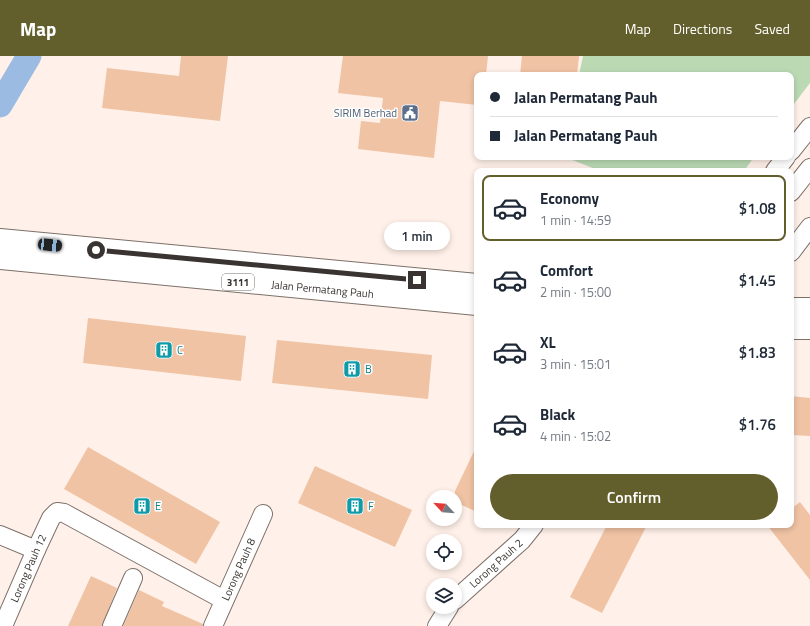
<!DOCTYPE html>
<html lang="en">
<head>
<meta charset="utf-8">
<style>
  :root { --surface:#fff; --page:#f6f6f7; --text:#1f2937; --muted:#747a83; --line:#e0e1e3; --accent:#635f2c }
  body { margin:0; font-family:"Titillium Web",sans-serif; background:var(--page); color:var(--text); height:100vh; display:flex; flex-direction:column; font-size:15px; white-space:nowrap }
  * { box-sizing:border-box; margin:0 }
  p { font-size:13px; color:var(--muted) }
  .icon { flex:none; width:22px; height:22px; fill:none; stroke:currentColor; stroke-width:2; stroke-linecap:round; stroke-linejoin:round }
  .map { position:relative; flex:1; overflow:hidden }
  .panel { position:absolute; left:474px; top:112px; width:320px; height:360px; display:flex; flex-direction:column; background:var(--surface); border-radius:8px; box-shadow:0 2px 6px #0003 }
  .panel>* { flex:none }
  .guide { position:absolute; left:474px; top:16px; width:320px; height:88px; border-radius:8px; box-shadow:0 2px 6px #0003; display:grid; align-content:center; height:88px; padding:0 16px; background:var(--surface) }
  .needle { width:26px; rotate:296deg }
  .buttons { position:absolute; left:426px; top:434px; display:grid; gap:8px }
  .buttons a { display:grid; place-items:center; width:36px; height:36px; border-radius:50%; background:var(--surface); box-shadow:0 2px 6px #0003; font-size:20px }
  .end { position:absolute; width:18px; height:18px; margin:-9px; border:5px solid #393431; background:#fff; box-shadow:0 0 0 2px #fff }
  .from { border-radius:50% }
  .bubble { position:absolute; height:28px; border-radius:14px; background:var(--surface); box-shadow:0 2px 6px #0003; font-size:13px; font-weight:600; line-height:28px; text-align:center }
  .car { position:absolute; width:12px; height:24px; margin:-12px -6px; border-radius:5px; box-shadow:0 0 3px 1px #0007; background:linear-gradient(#222 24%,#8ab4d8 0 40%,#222 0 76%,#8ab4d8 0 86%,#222 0) }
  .guide b { display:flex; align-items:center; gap:14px; height:38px; font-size:15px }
  .guide b+b { border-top:1px solid var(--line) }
  .guide i { width:10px; height:10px; background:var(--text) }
  ul { padding:7px 0 0; list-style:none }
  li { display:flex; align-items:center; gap:12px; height:66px; margin:0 8px 6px; padding:0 8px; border:2px solid transparent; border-radius:8px }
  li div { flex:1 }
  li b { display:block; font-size:15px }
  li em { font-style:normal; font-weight:600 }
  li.selected { border-color:var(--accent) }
  li>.icon { width:36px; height:36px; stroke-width:1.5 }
  .button { display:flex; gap:8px; margin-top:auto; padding:8px 16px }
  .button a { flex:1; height:46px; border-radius:24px; background:var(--accent); color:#fff; font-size:16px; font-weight:600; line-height:46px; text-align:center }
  header { display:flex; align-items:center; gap:24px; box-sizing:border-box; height:56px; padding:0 20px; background:var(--accent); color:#fff }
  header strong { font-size:19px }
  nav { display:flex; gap:22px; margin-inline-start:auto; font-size:14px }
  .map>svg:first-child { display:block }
</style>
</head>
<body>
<header>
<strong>Map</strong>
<nav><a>Map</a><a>Directions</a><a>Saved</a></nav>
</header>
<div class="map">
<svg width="810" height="570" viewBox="0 0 810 570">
  <rect width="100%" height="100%" fill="#fff1e9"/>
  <!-- green -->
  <g fill="#bbdab4">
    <polygon points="583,0 810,0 810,27 791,52 791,19 579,19"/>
    <polygon points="565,101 754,101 744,115 600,115"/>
  </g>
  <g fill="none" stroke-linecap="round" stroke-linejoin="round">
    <!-- river -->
    <polyline stroke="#9cbbe3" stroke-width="25" points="0,49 29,0"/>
  </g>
  <!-- building -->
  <g fill="#f0c3a4">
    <polygon points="181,0 228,0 220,65 102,52 107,12 179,20"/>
    <polygon points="343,0 488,0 486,19 477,19 477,49 440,45 434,102 358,93 361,65 380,67 383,42 338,37"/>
    <polygon points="522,0 579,0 577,19 520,19"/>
    <polygon points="88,262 246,280 241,325 83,307"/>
    <polygon points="277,284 432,299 428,343 272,327"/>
    <polygon points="791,340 810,342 810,380 791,379"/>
    <polygon points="477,389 477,456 455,446 455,435"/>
    <polygon points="88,391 220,466 196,508 64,433"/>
    <polygon points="315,410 412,454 395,491 298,447"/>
    <polygon points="800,446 810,459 810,524 767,469 791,469 791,453"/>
    <polygon points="607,469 647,469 602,557 570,541"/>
    <polygon points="91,520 117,532 102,570 68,570"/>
    <polygon points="139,534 164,546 162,550 203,568 203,570 123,570"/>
  </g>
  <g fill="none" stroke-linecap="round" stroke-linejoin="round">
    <defs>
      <g id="minor">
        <polyline points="791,95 810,71"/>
        <polyline points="775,115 786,101"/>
        <polyline points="791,136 810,112"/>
        <polyline points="791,196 810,171"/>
        <polyline points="0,479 36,494"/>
        <path id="s1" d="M455 544 522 484 534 469"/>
        <path id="s2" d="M3 570 36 494 51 462 57 456 64 457 224 544"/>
        <polyline points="112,570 133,522"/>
        <path id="s3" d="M213 570 263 458"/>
        <polyline points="437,570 449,551"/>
      </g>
      <g id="major">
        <polyline points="0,184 477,229"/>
        <path id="s4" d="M0 202 477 248"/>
        <polyline points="791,253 810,253"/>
        <polyline points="791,272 810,272"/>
      </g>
    </defs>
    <!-- minor casing -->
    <use href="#minor" stroke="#7c7069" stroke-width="20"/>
    <!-- major casing -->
    <use href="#major" stroke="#7c7069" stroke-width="24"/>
    <!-- minor -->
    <use href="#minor" stroke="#fff" stroke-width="18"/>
    <!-- major -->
    <use href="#major" stroke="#fff" stroke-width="22"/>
  </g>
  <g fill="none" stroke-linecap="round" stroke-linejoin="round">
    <!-- route -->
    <polyline stroke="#393431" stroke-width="5" points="96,194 417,224"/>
  </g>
  <!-- icons -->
  <defs>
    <symbol id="civic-square" viewBox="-11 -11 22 22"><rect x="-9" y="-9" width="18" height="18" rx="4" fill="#5c6f8a" stroke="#fff"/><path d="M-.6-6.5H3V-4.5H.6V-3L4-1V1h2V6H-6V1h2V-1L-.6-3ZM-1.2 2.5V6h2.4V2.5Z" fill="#fff"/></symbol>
    <symbol id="building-square" viewBox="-11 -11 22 22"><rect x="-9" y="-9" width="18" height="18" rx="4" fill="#0f9aa8" stroke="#fff"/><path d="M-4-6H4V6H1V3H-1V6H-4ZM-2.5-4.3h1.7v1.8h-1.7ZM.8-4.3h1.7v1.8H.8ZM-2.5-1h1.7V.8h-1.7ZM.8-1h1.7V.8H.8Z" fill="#fff"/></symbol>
  </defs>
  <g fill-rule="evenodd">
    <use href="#civic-square" x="400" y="47" width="20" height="20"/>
    <use href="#building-square" x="154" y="284" width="20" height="20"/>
    <use href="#building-square" x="342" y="303" width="20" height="20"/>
    <use href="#building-square" x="132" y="440" width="20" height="20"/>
    <use href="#building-square" x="345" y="440" width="20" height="20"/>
  </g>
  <g text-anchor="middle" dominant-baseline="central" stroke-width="3" stroke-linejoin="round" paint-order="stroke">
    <!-- shield labels -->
    <rect fill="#fff" stroke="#74716f" stroke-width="1" x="222" y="218" width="32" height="16" rx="3"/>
    <g font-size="10" font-weight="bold" fill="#393431">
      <text x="238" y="226">3111</text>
    </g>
    <!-- service labels -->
    <g font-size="11" fill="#4e5e75" stroke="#fff" text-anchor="end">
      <text x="397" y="57">SIRIM Berhad</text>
    </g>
    <!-- street labels -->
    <g font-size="11" fill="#393431" stroke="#fff">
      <text stroke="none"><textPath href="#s4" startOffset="324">Jalan Permatang Pauh</textPath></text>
      <text stroke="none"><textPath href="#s1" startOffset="55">Lorong Pauh 2</textPath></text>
      <text stroke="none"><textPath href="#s2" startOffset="63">Lorong Pauh 12</textPath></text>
      <text stroke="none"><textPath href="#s3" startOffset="62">Lorong Pauh 8</textPath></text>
    </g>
    <!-- culture labels -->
    <g font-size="11" fill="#0d838f" stroke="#fff" text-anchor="start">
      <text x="177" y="294">C</text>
      <text x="365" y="313">B</text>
      <text x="155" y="450">E</text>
      <text x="368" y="450">F</text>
    </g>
  </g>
</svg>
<div class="buttons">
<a><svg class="needle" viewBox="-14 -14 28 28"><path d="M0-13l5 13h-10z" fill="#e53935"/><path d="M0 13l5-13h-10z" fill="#747a83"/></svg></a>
<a><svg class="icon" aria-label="locate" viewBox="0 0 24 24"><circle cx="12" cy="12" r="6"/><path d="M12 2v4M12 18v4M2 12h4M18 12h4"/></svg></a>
<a><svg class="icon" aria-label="layers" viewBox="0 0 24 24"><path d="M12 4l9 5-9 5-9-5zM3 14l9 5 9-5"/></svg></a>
</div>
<i class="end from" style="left:96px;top:194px"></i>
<i class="end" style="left:417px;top:224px"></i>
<div class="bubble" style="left:384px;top:166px;width:66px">1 min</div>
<i class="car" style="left:50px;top:189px;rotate:96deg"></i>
<div class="guide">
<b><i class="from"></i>Jalan Permatang Pauh</b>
<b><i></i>Jalan Permatang Pauh</b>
</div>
<section class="panel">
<ul>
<li class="selected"><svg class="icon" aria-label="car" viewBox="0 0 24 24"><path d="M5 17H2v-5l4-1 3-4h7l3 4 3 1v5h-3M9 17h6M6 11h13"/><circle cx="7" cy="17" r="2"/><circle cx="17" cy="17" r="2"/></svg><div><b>Economy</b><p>1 min · 14:59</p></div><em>$1.08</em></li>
<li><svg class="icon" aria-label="car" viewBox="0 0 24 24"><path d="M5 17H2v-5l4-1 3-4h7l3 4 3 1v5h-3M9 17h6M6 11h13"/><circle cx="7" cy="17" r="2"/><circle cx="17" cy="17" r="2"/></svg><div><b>Comfort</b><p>2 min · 15:00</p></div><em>$1.45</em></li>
<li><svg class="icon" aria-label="car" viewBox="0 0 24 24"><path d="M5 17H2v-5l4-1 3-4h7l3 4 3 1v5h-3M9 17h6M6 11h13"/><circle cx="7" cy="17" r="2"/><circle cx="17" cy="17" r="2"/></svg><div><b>XL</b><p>3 min · 15:01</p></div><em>$1.83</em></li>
<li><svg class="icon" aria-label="car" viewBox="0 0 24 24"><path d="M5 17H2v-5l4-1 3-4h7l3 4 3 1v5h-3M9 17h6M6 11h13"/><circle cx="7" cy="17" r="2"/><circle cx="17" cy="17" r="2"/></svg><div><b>Black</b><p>4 min · 15:02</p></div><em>$1.76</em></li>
</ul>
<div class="button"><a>Confirm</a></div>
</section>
</div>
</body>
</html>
